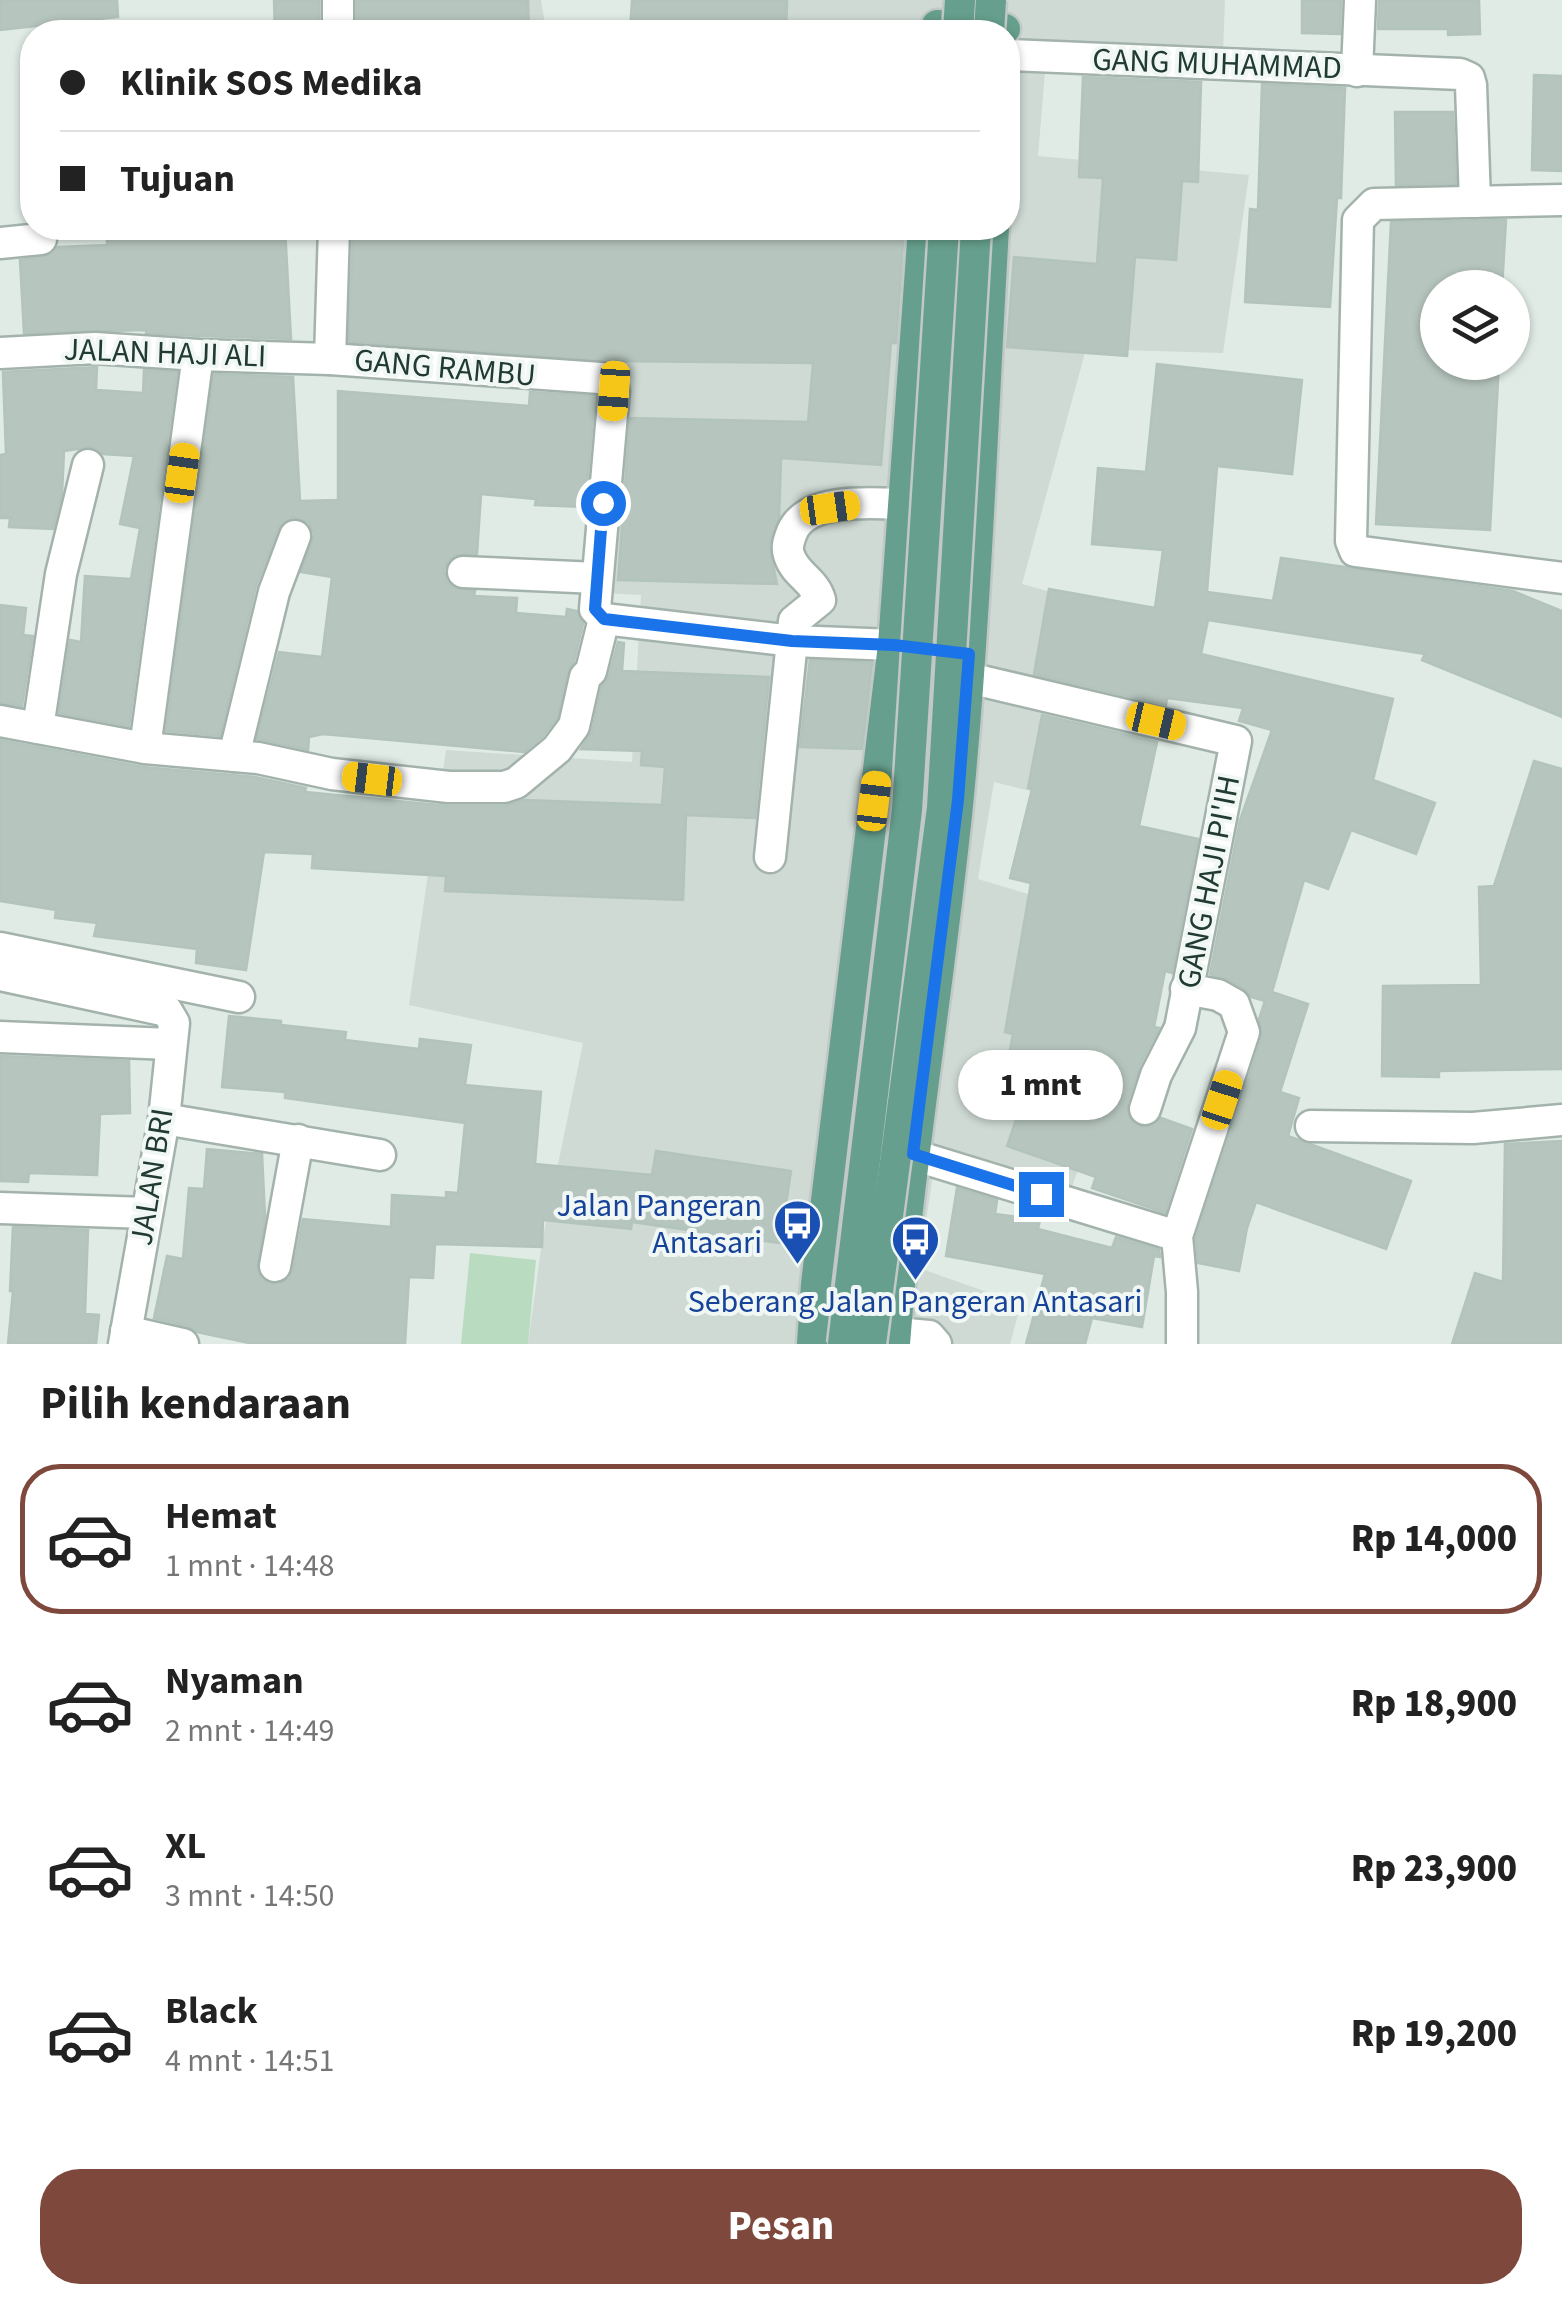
<!DOCTYPE html>
<html lang="id">
<head>
<meta charset="utf-8">
<style>
  :root { --surface:#fff; --page:#f2f2f2; --text:#222; --muted:#767676; --line:#e0e0e0; --accent:#7e483c }
  body { margin:0; font-family:"Source Sans 3",sans-serif; background:var(--page); color:var(--text); height:100vh; display:flex; flex-direction:column; font-size:38px; white-space:nowrap }
  * { box-sizing:border-box; margin:0 }
  p { font-size:32px; color:var(--muted) }
  .icon { flex:none; width:55px; height:55px; fill:none; stroke:currentColor; stroke-width:2; stroke-linecap:round; stroke-linejoin:round }
  .map { position:relative; height:1344px; overflow:hidden }
  .details { display:flex; flex-direction:column; background:var(--surface); flex:1 }
  .details>* { flex:none }
  .banner { position:absolute; left:20px; top:20px; width:1000px; height:220px; border-radius:40px; box-shadow:0 2px 8px #0004; display:grid; align-content:center; height:220px; padding:0 40px; background:var(--surface) }
  .buttons { position:absolute; left:1420px; top:270px; display:grid; gap:20px }
  .buttons a { display:grid; place-items:center; width:110px; height:110px; border-radius:50%; background:var(--surface); box-shadow:0 2px 8px #0004; font-size:50px }
  .end { position:absolute; width:45px; height:45px; margin:-22px; border:12px solid #1a73e8; background:#fff; box-shadow:0 0 0 5px #fff }
  .from { border-radius:50% }
  .bubble { position:absolute; height:70px; border-radius:35px; background:var(--surface); box-shadow:0 2px 8px #0004; font-size:32px; font-weight:800; line-height:70px; text-align:center }
  .car { position:absolute; width:30px; height:60px; margin:-30px -15px; border-radius:12px; box-shadow:0 0 8px 2px #0007; background:linear-gradient(#f5c518 24%,#345 0 40%,#f5c518 0 76%,#345 0 86%,#f5c518 0) }
  .banner b { display:flex; align-items:center; gap:35px; height:95px; font-size:38px }
  .banner b+b { border-top:2px solid var(--line) }
  .banner i { width:25px; height:25px; background:var(--text) }
  ul { padding:0; list-style:none }
  li { display:flex; align-items:center; gap:30px; height:150px; margin:0 20px 15px; padding:0 20px; border:5px solid transparent; border-radius:40px }
  li div { flex:1 }
  li b { display:block; font-size:38px }
  li em { font-style:normal; font-weight:800 }
  li.active { border-color:var(--accent) }
  li>.icon { width:90px; height:90px; stroke-width:1.5 }
  h2 { padding:0 40px; font-size:45px; line-height:120px }
  .primary-button { display:flex; gap:20px; margin-top:auto; padding:20px 40px }
  .primary-button a { flex:1; height:115px; border-radius:40px; background:var(--accent); color:#fff; font-size:40px; font-weight:800; line-height:115px; text-align:center }
  .map>svg:first-child { display:block }
</style>
</head>
<body>
<div class="map">
<svg width="1562" height="1344" viewBox="0 0 1562 1344">
  <rect width="100%" height="100%" fill="#e0ebe5"/>
  <!-- built -->
  <polygon fill="#cfdad4" points="345,0 541,0 545,25 638,24 640,0 1225,0 1223,53 1047,48 1038,156 1249,175 1223,353 1086,349 1022,584 1167,624 1136,817 994,782 978,879 1145,929 1101,1107 1062,1214 933,1175 919,1268 1021,1304 1010,1344 528,1344 542,1242 583,1043 409,1005 446,750 632,762 641,595 601,593 627,364 346,349 345,228 1008,228 1008,32 345,32"/>
  <!-- pitch -->
  <polygon fill="#b9dcc1" points="470,1253 536,1260 528,1344 461,1344"/>
  <!-- building -->
  <g fill="#b6c5be" stroke="#b3c4bc" stroke-width="2.5">
    <polygon points="0,0 117,0 118,17 0,30"/>
    <polygon points="274,0 319,0 319,32 275,32"/>
    <polygon points="357,0 528,0 529,32 357,32"/>
    <polygon points="632,0 787,0 786,32 630,32"/>
    <polygon points="1302,0 1341,0 1340,34 1302,33"/>
    <polygon points="1379,0 1479,0 1480,34 1448,35 1448,29 1378,29"/>
    <polygon points="1534,75 1562,76 1562,171 1532,170"/>
    <polygon points="1083,77 1201,82 1198,182 1182,181 1176,260 1135,257 1127,356 1007,347 1014,257 1097,264 1103,178 1079,177"/>
    <polygon points="1262,84 1345,88 1341,198 1337,198 1330,307 1245,302 1250,209 1258,210"/>
    <polygon points="1395,112 1453,112 1456,184 1396,185"/>
    <polygon points="1506,220 1502,288 1438,288 1438,362 1499,362 1490,530 1376,524 1391,222"/>
    <polygon points="198,228 285,228 291,339 199,336 146,333 147,330 24,333 20,260 44,257 58,247 107,245 107,233 198,233"/>
    <polygon points="353,228 904,228 896,343 891,343 881,465 781,458 779,518 769,546 777,584 618,580 630,418 808,422 813,363 608,361 349,342"/>
    <polygon points="1157,364 1302,380 1292,474 1217,466 1207,592 1273,601 1281,558 1513,591 1562,611 1562,717 1422,660 1425,654 1208,620 1201,654 1393,699 1373,780 1435,803 1416,854 1351,830 1328,889 1304,880 1272,992 1308,1004 1280,1092 1299,1098 1288,1136 1411,1181 1386,1249 1256,1202 1247,1228 1239,1271 1198,1263 1196,1238 1262,1037 1259,1019 1265,1001 1251,997 1243,988 1227,979 1210,974 1240,820 1272,730 1239,721 1243,708 1167,698 1166,705 1034,674 1049,589 1155,608 1163,550 1092,544 1098,468 1146,472"/>
    <polygon points="97,367 96,390 143,393 144,370 177,372 129,726 59,713 70,640 81,642 85,576 131,579 140,528 120,524 134,456 103,454 92,447 64,451 62,493 53,529 9,527 10,518 0,518 0,455 6,454 3,372"/>
    <polygon points="214,374 293,377 300,501 338,500 338,391 529,406 530,392 595,396 585,507 535,505 536,499 481,494 477,554 455,555 448,561 444,570 446,580 452,587 475,591 474,596 517,598 516,613 566,617 567,609 577,611 583,624 574,661 567,673 557,718 543,736 524,752 323,734 309,737 308,750 257,739 279,652 322,657 332,577 301,572 314,534 309,523 293,517 278,529 256,586 220,736 166,731"/>
    <polygon points="0,605 26,608 23,635 33,636 22,706 0,703"/>
    <polygon points="618,642 624,643 622,671 769,677 755,818 686,815 683,900 445,891 446,876 312,868 313,854 264,852 246,970 196,963 197,949 94,936 97,923 55,918 56,910 0,901 0,740 143,767 255,777 306,788 305,792 449,806 504,806 524,800 662,805 665,767 641,765 642,751 581,749 592,731 602,686 609,676"/>
    <polygon points="810,660 872,663 862,749 800,747"/>
    <polygon points="1042,715 1157,742 1139,826 1198,839 1172,973 1165,971 1154,1027 1159,1028 1139,1067 1127,1104 1131,1121 1138,1126 1150,1127 1161,1118 1192,1129 1165,1213 1092,1188 1096,1177 1007,1146 1026,1091 1003,1087 1013,1034 1005,1032 1031,883 1010,878 1032,789 1028,788"/>
    <polygon points="1534,761 1562,769 1562,1069 1439,1071 1439,1077 1382,1076 1383,986 1481,985 1479,887 1494,886"/>
    <polygon points="229,1016 281,1021 281,1025 346,1032 345,1040 419,1049 420,1039 471,1045 465,1085 541,1092 535,1164 652,1175 656,1151 791,1171 780,1243 632,1222 631,1229 543,1220 542,1247 435,1244 433,1278 409,1277 405,1344 254,1344 197,1332 187,1326 154,1318 167,1256 183,1259 189,1188 204,1189 207,1149 262,1154 265,1216 257,1271 262,1280 273,1284 289,1279 293,1270 303,1219 391,1227 392,1195 446,1198 446,1192 458,1193 465,1123 285,1098 285,1092 222,1087"/>
    <polygon points="0,1056 129,1061 130,1113 100,1114 97,1175 29,1173 28,1182 0,1181"/>
    <polygon points="1562,1141 1562,1344 1452,1344 1475,1273 1503,1282 1505,1144"/>
    <polygon points="957,1188 997,1200 995,1214 1040,1220 1038,1229 1112,1248 1116,1237 1159,1250 1160,1257 1154,1256 1142,1327 1092,1318 1085,1344 1026,1344 1045,1274 946,1256"/>
    <polygon points="13,1227 88,1230 85,1314 99,1315 96,1344 8,1344 13,1291 10,1291"/>
  </g>
  <g fill="none" stroke-linecap="round" stroke-linejoin="round">
    <defs>
      <g id="minor">
        <polyline points="338,32 338,0"/>
        <polyline points="1008,55 1460,74 1469,78 1471,85 1475,202"/>
        <polyline points="1357,71 1360,0"/>
        <polyline points="1562,200 1374,204 1358,220 1351,541 1355,551 1562,578"/>
        <polyline points="0,243 41,239"/>
        <polyline points="0,353 95,348 198,355 330,359 600,378 610,382 614,391 595,609 604,619 793,641 893,645 969,654"/>
        <polyline points="330,359 334,228"/>
        <polyline points="463,572 597,578"/>
        <polyline points="969,678 1236,741 1180,1028 1156,1075 1145,1109"/>
        <polyline points="0,721 145,748 258,758 332,774 449,787 504,787 516,783 557,749 574,726 585,677 591,671 604,619"/>
        <polyline points="38,728 61,574 88,465"/>
        <polyline points="145,748 198,355"/>
        <polyline points="234,756 274,592 295,536"/>
        <path d="M770 857 794 621 820 600C815 580 795 575 789 555 786 547 789 540 792 532 807 497 872 503 903 504"/>
        <polyline points="0,948 239,997"/>
        <polyline points="0,975 167,1011 174,1023 164,1119 124,1344"/>
        <polyline points="0,1037 170,1044"/>
        <polyline points="164,1119 380,1155"/>
        <polyline points="1311,1126 1473,1128 1562,1120"/>
        <polyline points="913,1155 1177,1236"/>
        <polyline points="0,1208 147,1213"/>
        <polyline points="275,1266 298,1140"/>
        <polyline points="126,1331 183,1344"/>
        <polyline points="896,1333 929,1336 936,1344"/>
        <polyline points="1182,1344 1182,1292 1177,1236 1244,1032 1234,1004 1218,995 1186,989"/>
      </g>
      <g id="major">
        <polyline points="937,25 1005,29"/>
        <polyline points="812,1344 816,1284 893,645 923,228"/>
        <path d="M895 1344C909 1160 941 978 959 795 977 606 983 416 994 228"/>
      </g>
    </defs>
    <!-- minor casing -->
    <use href="#minor" stroke="#a3b3ac" stroke-width="35"/>
    <!-- major casing -->
    <use href="#major" stroke="#c1c8c6" stroke-width="35"/>
    <!-- minor -->
    <use href="#minor" stroke="#fff" stroke-width="30"/>
    <!-- major -->
    <use href="#major" stroke="#669f8d" stroke-width="30"/>
    <defs>
      <g id="major-bridge">
        <polyline points="958,32 960,0"/>
        <polyline points="989,32 991,0"/>
        <polyline points="843,1344 907,810 944,228"/>
        <polyline points="871,1344 942,808 976,228"/>
      </g>
    </defs>
    <!-- major-bridge casing -->
    <use href="#major-bridge" stroke="#c1c8c6" stroke-width="35" stroke-linecap="butt"/>
    <!-- major-bridge -->
    <use href="#major-bridge" stroke="#669f8d" stroke-width="30"/>
  </g>
  <g fill="none" stroke-linecap="round" stroke-linejoin="round">
    <!-- route -->
    <polyline stroke="#1a73e8" stroke-width="12" points="603,503 595,609 604,619 792,641 894,645 969,654 958,800 913,1154 1041,1194"/>
  </g>
  <!-- icons -->
  <defs>
    <symbol id="bus-pin" viewBox="-11 -11 22 30"><path d="M0 17L-7.5 6A9.5 9.5 0 1 1 7.5 6Z" fill="#1a4fb4" stroke="#f1f7f4"/><path d="M-5-6H5V4H4V6H2V4H-2V6H-4V4H-5ZM-3.5-4V0h7V-4ZM-3.5 1.2v1.5H-2V1.2ZM2 1.2v1.5H3.5V1.2Z" fill="#fff"/></symbol>
  </defs>
  <g fill-rule="evenodd">
    <use href="#bus-pin" x="770" y="1196" width="55" height="75"/>
    <use href="#bus-pin" x="888" y="1212" width="55" height="75"/>
  </g>
  <g text-anchor="middle" dominant-baseline="central" stroke-width="8" stroke-linejoin="round" paint-order="stroke">
    <!-- street labels -->
    <g font-size="32" fill="#213b32" stroke="#f1f7f4">
      <text transform="translate(1217 64) rotate(2)">GANG MUHAMMAD</text>
      <text transform="translate(165 353) rotate(2)">JALAN HAJI ALI</text>
      <text transform="translate(445 368) rotate(5)">GANG RAMBU</text>
      <text transform="translate(1209 882) rotate(-79)">GANG HAJI PI'IH</text>
      <text transform="translate(152 1177) rotate(-81)">JALAN BRI</text>
    </g>
    <!-- transit labels -->
    <g font-size="32" fill="#164399" stroke="#f1f7f4" text-anchor="end">
      <text x="762" y="1206">Jalan Pangeran<tspan x="762" dy="37">Antasari</tspan></text>
      <text x="915" y="1302" text-anchor="middle">Seberang Jalan Pangeran Antasari</text>
    </g>
  </g>
</svg>
<div class="buttons">
<a><svg class="icon" aria-label="layers" viewBox="0 0 24 24"><path d="M12 4l9 5-9 5-9-5zM3 14l9 5 9-5"/></svg></a>
</div>
<i class="end from" style="left:603px;top:503px"></i>
<i class="end" style="left:1041px;top:1194px"></i>
<div class="bubble" style="left:958px;top:1050px;width:165px">1 mnt</div>
<i class="car" style="left:614px;top:391px;rotate:184deg"></i>
<i class="car" style="left:182px;top:473px;rotate:8deg"></i>
<i class="car" style="left:830px;top:508px;rotate:82deg"></i>
<i class="car" style="left:1156px;top:721px;rotate:103deg"></i>
<i class="car" style="left:372px;top:779px;rotate:277deg"></i>
<i class="car" style="left:874px;top:801px;rotate:7deg"></i>
<i class="car" style="left:1222px;top:1100px;rotate:18deg"></i>
<div class="banner">
<b><i class="from"></i>Klinik SOS Medika</b>
<b><i></i>Tujuan</b>
</div>
</div>
<section class="details">
<h2>Pilih kendaraan</h2>
<ul>
<li class="active"><svg class="icon" aria-label="car" viewBox="0 0 24 24"><path d="M5 17H2v-5l4-1 3-4h7l3 4 3 1v5h-3M9 17h6M6 11h13"/><circle cx="7" cy="17" r="2"/><circle cx="17" cy="17" r="2"/></svg><div><b>Hemat</b><p>1 mnt · 14:48</p></div><em>Rp 14,000</em></li>
<li><svg class="icon" aria-label="car" viewBox="0 0 24 24"><path d="M5 17H2v-5l4-1 3-4h7l3 4 3 1v5h-3M9 17h6M6 11h13"/><circle cx="7" cy="17" r="2"/><circle cx="17" cy="17" r="2"/></svg><div><b>Nyaman</b><p>2 mnt · 14:49</p></div><em>Rp 18,900</em></li>
<li><svg class="icon" aria-label="car" viewBox="0 0 24 24"><path d="M5 17H2v-5l4-1 3-4h7l3 4 3 1v5h-3M9 17h6M6 11h13"/><circle cx="7" cy="17" r="2"/><circle cx="17" cy="17" r="2"/></svg><div><b>XL</b><p>3 mnt · 14:50</p></div><em>Rp 23,900</em></li>
<li><svg class="icon" aria-label="car" viewBox="0 0 24 24"><path d="M5 17H2v-5l4-1 3-4h7l3 4 3 1v5h-3M9 17h6M6 11h13"/><circle cx="7" cy="17" r="2"/><circle cx="17" cy="17" r="2"/></svg><div><b>Black</b><p>4 mnt · 14:51</p></div><em>Rp 19,200</em></li>
</ul>
<div class="primary-button"><a>Pesan</a></div>
</section>
</body>
</html>
